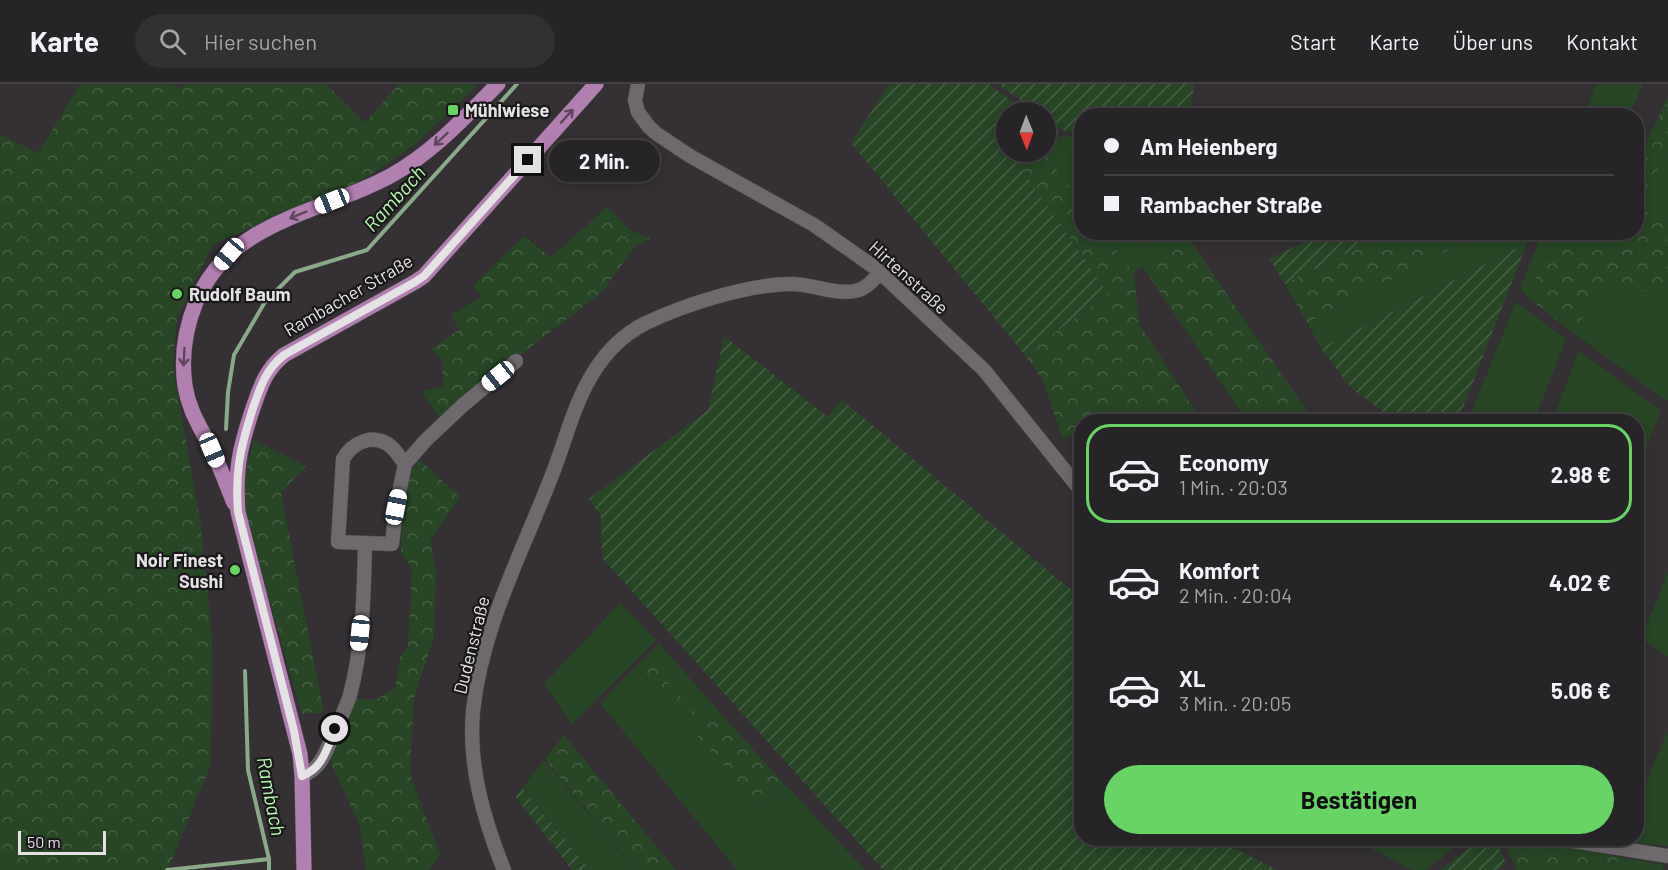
<!DOCTYPE html>
<html lang="de">
<head>
<meta charset="utf-8">
<style>
  :root { --surface:#272427; --page:#333033; --text:#f1f3f6; --muted:#a4a4a7; --line:#434144; --accent:#68d465 }
  body { margin:0; font-family:Barlow,sans-serif; background:var(--page); color:var(--text); height:100vh; display:flex; flex-direction:column; font-size:22px; white-space:nowrap }
  * { box-sizing:border-box; margin:0 }
  p { font-size:20px; color:var(--muted) }
  .icon { flex:none; width:33px; height:33px; fill:none; stroke:currentColor; stroke-width:2; stroke-linecap:round; stroke-linejoin:round }
  .map { position:relative; flex:1; overflow:hidden }
  .panel { position:absolute; left:1074px; top:330px; width:570px; height:432px; display:flex; flex-direction:column; background:var(--surface); border-radius:24px; box-shadow:0 3px 15px #0003,0 0 0 2px var(--line) }
  .panel>* { flex:none }
  .top-card { position:absolute; left:1074px; top:24px; width:570px; height:132px; border-radius:24px; box-shadow:0 3px 15px #0003,0 0 0 2px var(--line); display:grid; align-content:center; height:132px; padding:0 30px; background:var(--surface) }
  .needle { width:39px; rotate:179deg }
  .buttons { position:absolute; left:996px; top:18px; display:grid; gap:12px }
  .buttons a { display:grid; place-items:center; width:60px; height:60px; border-radius:50%; background:var(--surface); box-shadow:0 3px 15px #0003,0 0 0 2px var(--line); font-size:30px }
  .scale { position:absolute; left:18px; bottom:15px; width:88px; box-sizing:border-box; padding-left:6px; border:3px solid #e4e2e4; border-top:0; font-size:16px; line-height:21px; white-space:nowrap; color:#e4e2e4; -webkit-text-stroke:4px #1a181a; paint-order:stroke }
  .end { position:absolute; width:27px; height:27px; margin:-14px; border:8px solid #e4e2e4; background:#111; box-shadow:0 0 0 3px #111 }
  .from { border-radius:50% }
  .bubble { position:absolute; height:42px; border-radius:21px; background:var(--surface); box-shadow:0 3px 15px #0003,0 0 0 2px var(--line); font-size:20px; font-weight:700; line-height:42px; text-align:center }
  .car { position:absolute; width:18px; height:36px; margin:-18px -9px; border-radius:8px; box-shadow:0 0 4px 2px #0007; background:linear-gradient(#fff 24%,#345 0 40%,#fff 0 76%,#345 0 86%,#fff 0) }
  .top-card b { display:flex; align-items:center; gap:21px; height:57px; font-size:22px }
  .top-card b+b { border-top:2px solid var(--line) }
  .top-card i { width:15px; height:15px; background:var(--text) }
  ul { padding:10px 0 0; list-style:none }
  li { display:flex; align-items:center; gap:18px; height:99px; margin:0 12px 9px; padding:0 18px; border:3px solid transparent; border-radius:24px }
  li div { flex:1 }
  li b { display:block; font-size:22px }
  li em { font-style:normal; font-weight:700 }
  li.active { border-color:var(--accent) }
  li>.icon { width:54px; height:54px; stroke-width:1.5 }
  .button { display:flex; gap:12px; margin-top:auto; padding:12px 30px }
  .button a { flex:1; height:69px; border-radius:36px; background:var(--accent); color:#111; font-size:24px; font-weight:700; line-height:69px; text-align:center }
  header { display:flex; align-items:center; gap:36px; box-sizing:border-box; height:84px; padding:0 30px; background:var(--surface); border-bottom:2px solid var(--line) }
  header strong { font-size:28px }
  nav { display:flex; gap:33px; margin-inline-start:auto; font-size:21px }
  .search { width:420px; height:54px; background:var(--page); display:flex; align-items:center; gap:15px; box-sizing:border-box; padding:0 21px; border-radius:33px; color:var(--muted); font-size:22px }
  .map>svg:first-child { display:block }
</style>
</head>
<body>
<header>
<strong>Karte</strong>
<div class="search"><svg class="icon" aria-label="search" viewBox="0 0 24 24"><circle cx="10" cy="10" r="6"/><path d="M15 15l6 6"/></svg>Hier suchen</div>
<nav><a>Start</a><a>Karte</a><a>Über uns</a><a>Kontakt</a></nav>
</header>
<div class="map">
<svg width="1668" height="786" viewBox="0 0 1668 786">
  <defs>
    <pattern id="forest-crowns" width="20" height="18" patternUnits="userSpaceOnUse" patternTransform="scale(1.5)"><rect width="20" height="18" fill="#284626"/><path d="M2 6a3 3 0 1 1 6 0M12 15a3 3 0 1 1 6 0" fill="none" stroke="#476045"/></pattern>
    <pattern id="garden-furrows" width="10" height="10" patternUnits="userSpaceOnUse" patternTransform="scale(1.5)"><rect width="10" height="10" fill="#284626"/><path d="M-1 1l2-2M0 10L10 0M9 11l2-2" fill="none" stroke="#476045"/></pattern>
  </defs>
  <rect width="100%" height="100%" fill="#343034"/>
  <!-- grass -->
  <g fill="#284626">
    <polygon points="1596,0 1643,0 1629,31 1585,31"/>
    <polygon points="1061,52 1081,53 1079,74 1082,77 1081,118 1044,68"/>
    <polygon points="1668,67 1668,140 1637,122"/>
    <polygon points="1104,149 1139,149 1157,170 1134,189"/>
    <polygon points="1482,149 1531,149 1527,159 1321,264 1307,239"/>
    <polygon points="1542,149 1557,149 1527,213 1520,204"/>
    <polygon points="1609,200 1633,206 1656,208 1668,200 1668,315 1666,317 1572,248"/>
    <polygon points="1516,218 1566,255 1534,337 1468,337"/>
    <polygon points="1579,267 1661,327 1637,387 1636,338 1552,337"/>
    <polygon points="1668,487 1668,573 1641,555"/>
    <polygon points="620,519 656,556 572,640 544,600"/>
    <polygon points="659,559 731,641 699,632 645,574"/>
    <polygon points="635,583 760,722 786,701 865,786 737,786 600,619"/>
    <polygon points="1668,647 1668,762 1620,757 1621,755 1636,754 1637,719"/>
    <polygon points="544,676 634,786 590,786 523,703"/>
    <polygon points="1354,755 1446,755 1458,761 1426,786 1412,786"/>
    <polygon points="1629,775 1666,781 1662,786 1563,786 1569,778 1590,783"/>
  </g>
  <!-- forest -->
  <g fill="url(#forest-crowns)">
    <polygon points="80,0 172,0 178,4 186,0 326,0 365,39 399,0 476,0 476,3 413,62 363,96 213,160 177,234 174,265 174,290 201,441 212,553 211,680 168,786 0,786 0,50 38,69"/>
    <polygon points="1668,13 1668,67 1637,122 1668,140 1668,200 1656,208 1633,206 1609,200 1572,248 1527,213 1557,149 1636,148 1637,76"/>
    <polygon points="1042,68 1044,68 1081,118 1082,148 1104,149 1134,189 1139,239 1202,337 1082,338 1081,347 1063,355 1042,295 1025,271 1108,209 1021,84"/>
    <polygon points="607,123 631,147 651,154 636,162 601,209 439,333 421,307 443,304 442,277 431,265 459,246 451,231 481,213 473,202 524,152 551,173"/>
    <polygon points="1139,149 1185,149 1314,337 1247,337 1142,182 1157,170"/>
    <polygon points="1386,149 1482,149 1307,239 1285,200"/>
    <polygon points="254,356 306,382 281,409 324,628 302,630 249,445 244,412 245,387"/>
    <polygon points="420,376 460,413 430,457 436,488 434,553 414,614 410,690 440,771 429,786 366,786 360,742 330,677 355,615 377,615 395,604 400,573 408,563 412,483 401,470 402,425 410,388"/>
    <polygon points="645,574 699,632 731,641 785,701 760,722 635,583"/>
    <polygon points="564,651 676,786 635,786 545,675"/>
    <polygon points="1502,755 1537,755 1629,775 1590,783 1569,778 1563,786 1517,786"/>
  </g>
  <!-- garden -->
  <g fill="url(#garden-furrows)">
    <polygon points="889,0 988,0 1028,28 1006,28 1006,68 1042,68 1021,84 1108,209 1025,271 851,59"/>
    <polygon points="997,0 1194,0 1190,31 1082,32 1081,47 1066,48 1046,34 1046,28 1038,28"/>
    <polygon points="1323,149 1386,149 1285,200 1269,175"/>
    <polygon points="1527,159 1458,337 1396,337 1351,304 1321,264"/>
    <polygon points="724,252 828,333 842,316 1081,514 1082,660 1079,666 1082,668 1082,754 1217,755 1277,786 883,786 602,474 601,433 589,415 708,326"/>
    <polygon points="522,703 590,786 572,786 515,712"/>
    <polygon points="1480,755 1495,755 1506,779 1497,786 1441,786"/>
  </g>
  <g fill="none" stroke-linecap="round" stroke-linejoin="round">
    <!-- stream -->
    <g stroke="#8aa988" stroke-width="4">
      <polyline points="226,345 228,308 234,271 265,218 295,188 367,166 517,0"/>
      <polyline points="245,587 248,686 269,775 269,786"/>
      <polyline points="167,786 269,775"/>
    </g>
    <defs>
      <g id="minor">
        <polyline points="638,0 635,16 638,28 649,43 657,50 690,72 814,141 874,183 984,286 1082,408"/>
        <polyline points="365,459 392,460 396,423 405,380 426,356 462,322 516,277"/>
        <path d="M302 692C322 684 326 667 334 649 339 637 346 624 350 611 363 562 364 509 365 459L338 458 343 375C352 359 372 349 389 361 396 366 400 374 405 380"/>
        <polyline points="1555,754 1668,772"/>
        <path d="M504 786C484 736 468 682 473 627 482 543 522 469 552 391 566 356 574 318 595 286 607 267 623 251 644 240 683 221 748 200 792 200 812 200 835 211 855 207 866 205 873 196 880 189"/>
      </g>
      <g id="major">
        <path d="M234 419C227 402 221 385 213 369 202 344 190 331 185 302 181 274 185 245 196 218 232 134 322 130 392 91 433 68 465 33 498 0"/>
        <path d="M304 786 302 692 300 670 238 428C235 387 239 366 252 327 260 304 265 286 284 271L415 198 424 192 596 0"/>
      </g>
    </defs>
    <!-- minor casing -->
    <use href="#minor" stroke="#4f4d4f" stroke-width="15"/>
    <!-- major casing -->
    <use href="#major" stroke="#4f4d4f" stroke-width="16"/>
    <!-- minor -->
    <use href="#minor" stroke="#6e696d" stroke-width="14"/>
    <!-- major -->
    <use href="#major" stroke="#b27fb1" stroke-width="15"/>
  </g>
  <!-- one-way arrows -->
  <defs><path id="oneway-shaft" d="M-6 0H5M1.5-3L5.5 0L1.5 3" fill="none" stroke-width="1.6" stroke-linecap="round" stroke-linejoin="round" transform="scale(1.5)"/></defs>
  <g stroke="#5e465e">
    <use href="#oneway-shaft" transform="translate(567 32) rotate(-48)"/>
    <use href="#oneway-shaft" transform="translate(441 55) rotate(137)"/>
    <use href="#oneway-shaft" transform="translate(298 131) rotate(158)"/>
    <use href="#oneway-shaft" transform="translate(184 273) rotate(93)"/>
  </g>
  <g fill="none" stroke-linecap="round" stroke-linejoin="round">
    <!-- route -->
    <path stroke="#e4e2e4" stroke-width="8" d="M335 645C327 664 323 684 302 692L294 647 238 428C235 387 240 366 252 327 260 304 265 286 284 271L415 198 424 192 528 76"/>
  </g>
  <!-- markers -->
  <g fill="#68d465" stroke="#1a181a" stroke-width="2">
    <rect x="447" y="20" width="12" height="12" rx="3"/>
    <circle cx="177" cy="210" r="6"/>
    <circle cx="235" cy="486" r="6"/>
  </g>
  <g text-anchor="middle" dominant-baseline="central" stroke-width="4.5" stroke-linejoin="round" paint-order="stroke">
    <!-- poi labels -->
    <g font-size="18" font-weight="bold" fill="#e4e2e4" stroke="#1a181a" text-anchor="start">
      <text x="465" y="26">Mühlwiese</text>
      <text x="189" y="210">Rudolf Baum</text>
      <text x="223" y="476" text-anchor="end">Noir Finest<tspan x="223" dy="21">Sushi</tspan></text>
    </g>
    <!-- street labels -->
    <g font-size="18" fill="#e4e2e4" stroke="#1a181a">
      <text transform="translate(909 193) rotate(42)">Hirtenstraße</text>
      <text transform="translate(348 211) rotate(-30)">Rambacher Straße</text>
      <text transform="translate(471 561) rotate(-76)">Dudenstraße</text>
    </g>
    <!-- water labels -->
    <g font-size="20" font-style="italic" fill="#b5f8b0" stroke="#1a181a">
      <text transform="translate(394 114) rotate(-48)">Rambach</text>
      <text transform="translate(272 712) rotate(79)">Rambach</text>
    </g>
  </g>
</svg>
<div class="buttons">
<a><svg class="needle" viewBox="-14 -14 28 28"><path d="M0-13l5 13h-10z" fill="#e53935"/><path d="M0 13l5-13h-10z" fill="#a4a4a7"/></svg></a>
</div>
<div class="scale">50 m</div>
<i class="end from" style="left:335px;top:645px"></i>
<i class="end" style="left:528px;top:76px"></i>
<div class="bubble" style="left:549px;top:56px;width:111px">2 Min.</div>
<i class="car" style="left:332px;top:117px;rotate:248deg"></i>
<i class="car" style="left:229px;top:170px;rotate:220deg"></i>
<i class="car" style="left:498px;top:292px;rotate:231deg"></i>
<i class="car" style="left:212px;top:366px;rotate:157deg"></i>
<i class="car" style="left:396px;top:423px;rotate:11deg"></i>
<i class="car" style="left:360px;top:549px;rotate:186deg"></i>
<div class="top-card">
<b><i class="from"></i>Am Heienberg</b>
<b><i></i>Rambacher Straße</b>
</div>
<section class="panel">
<ul>
<li class="active"><svg class="icon" aria-label="car" viewBox="0 0 24 24"><path d="M5 17H2v-5l4-1 3-4h7l3 4 3 1v5h-3M9 17h6M6 11h13"/><circle cx="7" cy="17" r="2"/><circle cx="17" cy="17" r="2"/></svg><div><b>Economy</b><p>1 Min. · 20:03</p></div><em>2.98 €</em></li>
<li><svg class="icon" aria-label="car" viewBox="0 0 24 24"><path d="M5 17H2v-5l4-1 3-4h7l3 4 3 1v5h-3M9 17h6M6 11h13"/><circle cx="7" cy="17" r="2"/><circle cx="17" cy="17" r="2"/></svg><div><b>Komfort</b><p>2 Min. · 20:04</p></div><em>4.02 €</em></li>
<li><svg class="icon" aria-label="car" viewBox="0 0 24 24"><path d="M5 17H2v-5l4-1 3-4h7l3 4 3 1v5h-3M9 17h6M6 11h13"/><circle cx="7" cy="17" r="2"/><circle cx="17" cy="17" r="2"/></svg><div><b>XL</b><p>3 Min. · 20:05</p></div><em>5.06 €</em></li>
</ul>
<div class="button"><a>Bestätigen</a></div>
</section>
</div>
</body>
</html>
